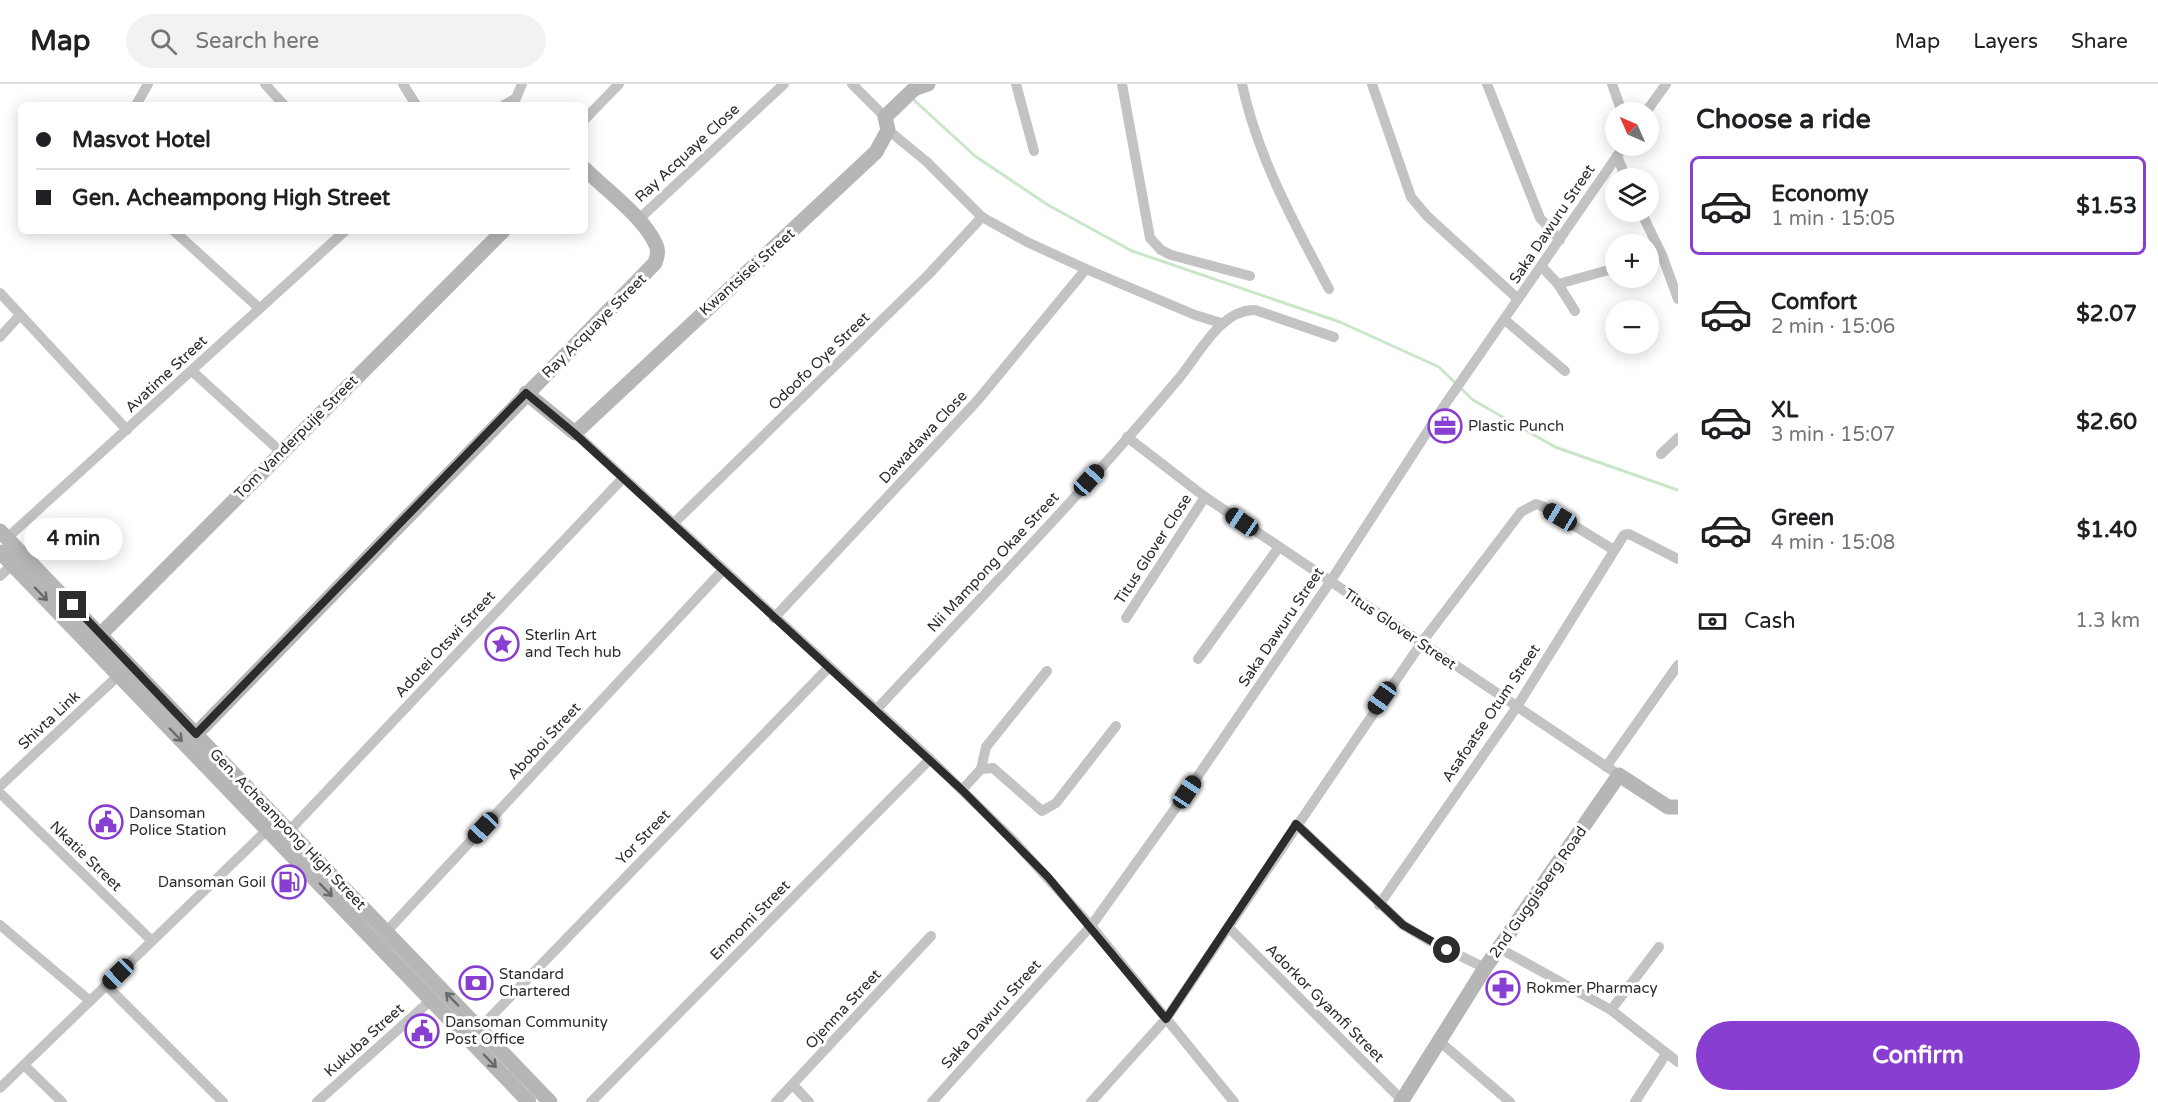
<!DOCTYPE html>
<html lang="en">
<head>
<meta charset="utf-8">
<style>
  :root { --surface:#fff; --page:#f2f2f2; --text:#202124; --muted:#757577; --line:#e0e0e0; --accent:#883fd1 }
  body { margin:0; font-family:"Varela Round",sans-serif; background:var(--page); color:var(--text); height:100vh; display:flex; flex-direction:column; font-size:22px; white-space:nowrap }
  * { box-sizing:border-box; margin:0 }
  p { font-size:20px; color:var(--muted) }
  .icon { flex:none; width:33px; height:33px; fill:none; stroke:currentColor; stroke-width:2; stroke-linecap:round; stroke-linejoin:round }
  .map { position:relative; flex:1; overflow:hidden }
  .details { display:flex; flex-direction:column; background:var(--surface); width:480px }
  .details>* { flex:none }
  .top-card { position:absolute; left:18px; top:18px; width:570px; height:132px; border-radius:9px; box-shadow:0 3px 15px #0003; display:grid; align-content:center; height:132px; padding:0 18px; background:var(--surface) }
  .needle { width:39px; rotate:315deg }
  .buttons { position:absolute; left:1605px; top:18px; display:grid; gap:12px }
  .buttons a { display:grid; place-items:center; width:54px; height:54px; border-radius:50%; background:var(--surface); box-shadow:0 3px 15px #0003; font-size:30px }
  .end { position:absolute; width:27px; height:27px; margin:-14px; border:8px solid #2c2c2c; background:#fff; box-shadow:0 0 0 3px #fff }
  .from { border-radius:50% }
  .bubble { position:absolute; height:42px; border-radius:21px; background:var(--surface); box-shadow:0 3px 15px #0003; font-size:20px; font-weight:700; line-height:42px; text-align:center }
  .car { position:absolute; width:18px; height:36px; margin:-18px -9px; border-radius:8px; box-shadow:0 0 4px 2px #0007; background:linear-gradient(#222 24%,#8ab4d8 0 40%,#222 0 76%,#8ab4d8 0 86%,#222 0) }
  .top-card b { display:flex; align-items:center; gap:21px; height:57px; font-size:22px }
  .top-card b+b { border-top:2px solid var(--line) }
  .top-card i { width:15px; height:15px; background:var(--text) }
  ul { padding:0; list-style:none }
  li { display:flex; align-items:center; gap:18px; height:99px; margin:0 12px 9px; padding:0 6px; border:3px solid transparent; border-radius:9px }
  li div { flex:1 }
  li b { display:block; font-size:22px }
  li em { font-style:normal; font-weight:700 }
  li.current { border-color:var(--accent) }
  li>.icon { width:54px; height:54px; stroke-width:1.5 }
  h2 { padding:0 18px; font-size:27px; line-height:72px }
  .pay { display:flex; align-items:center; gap:15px; height:66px; padding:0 18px; font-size:22px }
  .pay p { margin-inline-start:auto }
  .primary-button { display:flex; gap:12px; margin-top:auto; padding:12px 18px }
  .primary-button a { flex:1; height:69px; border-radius:36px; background:var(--accent); color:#fff; font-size:24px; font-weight:700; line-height:69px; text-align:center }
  header { display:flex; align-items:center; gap:36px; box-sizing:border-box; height:84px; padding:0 30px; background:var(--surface); border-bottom:2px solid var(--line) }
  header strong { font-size:28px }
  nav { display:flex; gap:33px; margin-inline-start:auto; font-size:21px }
  .search { width:420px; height:54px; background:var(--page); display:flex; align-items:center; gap:15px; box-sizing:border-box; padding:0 21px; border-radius:33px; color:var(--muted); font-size:22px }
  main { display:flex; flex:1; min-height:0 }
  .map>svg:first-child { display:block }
</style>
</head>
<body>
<header>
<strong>Map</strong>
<div class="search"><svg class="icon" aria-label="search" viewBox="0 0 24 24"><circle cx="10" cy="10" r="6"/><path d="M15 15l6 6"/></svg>Search here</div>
<nav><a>Map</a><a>Layers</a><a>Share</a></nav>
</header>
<main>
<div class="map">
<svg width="1678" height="1018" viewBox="0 0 1678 1018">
  <rect width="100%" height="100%" fill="#fff"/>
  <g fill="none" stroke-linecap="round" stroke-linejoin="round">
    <!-- stream -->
    <polyline stroke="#cae6c8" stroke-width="3" points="914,16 975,72 1048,121 1132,167 1340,238 1439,283 1473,316 1555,363 1678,406"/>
    <!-- street -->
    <g stroke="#c3c3c3" stroke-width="10">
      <polyline points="265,0 284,21"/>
      <polyline points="403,0 416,21"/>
      <polyline points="852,0 885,33"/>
      <polyline points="1016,0 1034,67"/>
      <polyline points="1122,0 1150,154 1161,166 1171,171 1250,192"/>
      <path d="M1242 0C1258 74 1294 139 1329 205"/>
      <polyline points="1372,0 1411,113 1427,132 1518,215"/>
      <polyline points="1487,0 1540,134 1560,156"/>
      <polyline points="1612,0 1622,28"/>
      <polyline points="136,21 148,0"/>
      <polyline points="504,21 516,14 522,0"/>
      <polyline points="1646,28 1666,0"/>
      <polyline points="585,35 619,0"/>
      <polyline points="888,46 927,78 982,133 1027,158 1086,185 1195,231 1221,239"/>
      <polyline points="1617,72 1626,94"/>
      <polyline points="1641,128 1662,171 1678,215"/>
      <polyline points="638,136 784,0"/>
      <polyline points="174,147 259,224"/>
      <polyline points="1648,175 1662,171"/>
      <polyline points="1542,183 1558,200 1616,184"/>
      <polyline points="1558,200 1575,227"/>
      <polyline points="0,209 127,346"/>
      <polyline points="1505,236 1565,287"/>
      <polyline points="0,253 20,231"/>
      <polyline points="192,287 281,368"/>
      <polyline points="575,349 930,675 1014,757 1091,842 1234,1018"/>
      <polyline points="1127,353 1205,413 1619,691"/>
      <polyline points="1661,370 1678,354"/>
      <polyline points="673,440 928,191 982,133"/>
      <polyline points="7,454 345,147"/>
      <polyline points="0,492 12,481"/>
      <polyline points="774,534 977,317 1086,185"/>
      <polyline points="1126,534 1205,413"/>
      <polyline points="1198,575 1279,463"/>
      <path d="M877 625C979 515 1084 408 1180 293 1199 270 1221 225 1255 226L1334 253"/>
      <polyline points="1606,683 1678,581"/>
      <polyline points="981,685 986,663 1047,587"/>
      <polyline points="0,702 119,591"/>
      <polyline points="962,706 981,685 993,684 1042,727 1056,719 1116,642"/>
      <polyline points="0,709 152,857"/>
      <polyline points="1296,740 1403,841 1428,856 1485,884"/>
      <polyline points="290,746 623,394"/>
      <polyline points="1379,821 1516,624 1624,451 1629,450 1678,475"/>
      <polyline points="0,841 90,917"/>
      <polyline points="1228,843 1402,1016"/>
      <polyline points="387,847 722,487"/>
      <polyline points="1499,864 1611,926 1678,978"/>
      <polyline points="106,901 223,1018"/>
      <polyline points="1611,926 1659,863"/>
      <polyline points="480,944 829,583"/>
      <polyline points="1439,957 1510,1018"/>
      <polyline points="24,981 62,1018"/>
      <polyline points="793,1001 809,1018"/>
      <polyline points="0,1004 268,745"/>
      <polyline points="317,1018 431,916"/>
      <polyline points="591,1018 930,675"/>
      <polyline points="776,1018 931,852"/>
      <polyline points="932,1018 1091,842 1187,708 1330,498 1444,322 1624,62"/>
      <polyline points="1091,1018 1166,935 1422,558 1521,428 1536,420 1542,422 1614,466"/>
      <polyline points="1635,1018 1666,970"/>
    </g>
    <!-- secondary -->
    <g stroke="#b6b6b6" stroke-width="15">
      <polyline points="526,309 575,349 876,68 888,46 885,33 914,5 928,0"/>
      <polyline points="0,447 550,1018"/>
      <polyline points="0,468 529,1018"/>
      <polyline points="94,557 503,147"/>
      <path d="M196 650 655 179C657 173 659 168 656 161 645 134 606 106 585 85"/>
      <polyline points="1401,1018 1485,884 1619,691 1668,723 1678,723"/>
    </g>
  </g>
  <!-- one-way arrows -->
  <defs><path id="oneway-shaft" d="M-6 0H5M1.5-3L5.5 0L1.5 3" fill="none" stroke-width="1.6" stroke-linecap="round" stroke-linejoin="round" transform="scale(1.5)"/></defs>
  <g stroke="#6a6a6a">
    <use href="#oneway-shaft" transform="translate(41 510) rotate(46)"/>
    <use href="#oneway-shaft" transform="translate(176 651) rotate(46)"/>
    <use href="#oneway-shaft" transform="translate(326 806) rotate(46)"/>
    <use href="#oneway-shaft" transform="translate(452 915) rotate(-134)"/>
    <use href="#oneway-shaft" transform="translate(490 977) rotate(46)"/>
  </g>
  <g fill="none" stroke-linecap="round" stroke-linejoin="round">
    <!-- route -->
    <polyline stroke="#2c2c2c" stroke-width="8" points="73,521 196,650 526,309 574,349 962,706 1048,793 1166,935 1296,740 1403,841 1447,866"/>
  </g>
  <!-- icons -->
  <defs>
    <symbol id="office-ring" viewBox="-11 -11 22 22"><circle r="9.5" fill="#fff" stroke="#883fd1" stroke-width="1.5"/><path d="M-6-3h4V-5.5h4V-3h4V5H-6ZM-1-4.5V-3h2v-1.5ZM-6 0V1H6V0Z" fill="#883fd1"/></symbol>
    <symbol id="sight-ring" viewBox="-11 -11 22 22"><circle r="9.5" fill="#fff" stroke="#883fd1" stroke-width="1.5"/><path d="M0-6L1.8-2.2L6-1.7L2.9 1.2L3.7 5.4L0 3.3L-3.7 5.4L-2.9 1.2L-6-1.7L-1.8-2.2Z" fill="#883fd1"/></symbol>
    <symbol id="civic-ring" viewBox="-11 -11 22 22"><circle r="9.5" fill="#fff" stroke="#883fd1" stroke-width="1.5"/><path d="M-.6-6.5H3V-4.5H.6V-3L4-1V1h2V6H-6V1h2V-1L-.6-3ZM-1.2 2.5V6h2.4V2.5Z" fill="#883fd1"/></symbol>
    <symbol id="fuel-ring" viewBox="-11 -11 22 22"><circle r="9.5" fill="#fff" stroke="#883fd1" stroke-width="1.5"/><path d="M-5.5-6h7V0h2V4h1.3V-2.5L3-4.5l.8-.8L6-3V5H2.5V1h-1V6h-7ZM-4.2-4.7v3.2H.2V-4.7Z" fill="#883fd1"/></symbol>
    <symbol id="bank-ring" viewBox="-11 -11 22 22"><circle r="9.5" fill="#fff" stroke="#883fd1" stroke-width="1.5"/><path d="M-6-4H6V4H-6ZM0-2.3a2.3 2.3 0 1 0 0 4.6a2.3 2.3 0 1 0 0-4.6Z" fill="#883fd1"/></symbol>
    <symbol id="pharmacy-ring" viewBox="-11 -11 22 22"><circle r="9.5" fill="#fff" stroke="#883fd1" stroke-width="1.5"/><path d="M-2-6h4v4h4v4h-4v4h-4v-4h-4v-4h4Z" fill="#883fd1"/></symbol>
  </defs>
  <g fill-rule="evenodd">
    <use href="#office-ring" x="1426" y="323" width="38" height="38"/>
    <use href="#sight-ring" x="483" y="541" width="38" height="38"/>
    <use href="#civic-ring" x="87" y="719" width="38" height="38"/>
    <use href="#fuel-ring" x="270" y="779" width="38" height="38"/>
    <use href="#bank-ring" x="457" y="880" width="38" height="38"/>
    <use href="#pharmacy-ring" x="1484" y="885" width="38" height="38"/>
    <use href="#civic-ring" x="403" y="928" width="38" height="38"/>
  </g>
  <g text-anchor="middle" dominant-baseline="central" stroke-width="6" stroke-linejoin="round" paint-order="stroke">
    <!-- street labels -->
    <g font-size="15" fill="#2c2c2c" stroke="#fff">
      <text transform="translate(687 69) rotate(-43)">Ray Acquaye Close</text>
      <text transform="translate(1552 140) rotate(-56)">Saka Dawuru Street</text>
      <text transform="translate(747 188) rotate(-42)">Kwantsisei Street</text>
      <text transform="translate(594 242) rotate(-45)">Ray Acquaye Street</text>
      <text transform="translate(819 277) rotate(-44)">Odoofo Oye Street</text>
      <text transform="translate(166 290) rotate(-43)">Avatime Street</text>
      <text transform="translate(296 353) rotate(-45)">Tom Vanderpuije Street</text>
      <text transform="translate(923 353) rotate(-47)">Dawadawa Close</text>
      <text transform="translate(1153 465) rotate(-57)">Titus Glover Close</text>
      <text transform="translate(993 478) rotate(-47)">Nii Mampong Okae Street</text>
      <text transform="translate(1281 543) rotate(-56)">Saka Dawuru Street</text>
      <text transform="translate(1400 545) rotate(34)">Titus Glover Street</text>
      <text transform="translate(445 560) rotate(-47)">Adotei Otswi Street</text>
      <text transform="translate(1491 629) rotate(-56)">Asafoatse Otum Street</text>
      <text transform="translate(49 636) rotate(-43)">Shivta Link</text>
      <text transform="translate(544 657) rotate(-47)">Aboboi Street</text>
      <text transform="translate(288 745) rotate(46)">Gen. Acheampong High Street</text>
      <text transform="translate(643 753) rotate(-46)">Yor Street</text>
      <text transform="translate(86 772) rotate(44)">Nkatie Street</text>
      <text transform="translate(1538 808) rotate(-55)">2nd Guggisberg Road</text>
      <text transform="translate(750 836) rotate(-45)">Enmomi Street</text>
      <text transform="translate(1325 919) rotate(45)">Adorkor Gyamfi Street</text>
      <text transform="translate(843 925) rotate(-47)">Ojenma Street</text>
      <text transform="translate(991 930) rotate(-48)">Saka Dawuru Street</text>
      <text transform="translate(364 956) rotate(-42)">Kukuba Street</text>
    </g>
    <!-- poi labels -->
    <g font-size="15" fill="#2c2c2c" stroke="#fff" text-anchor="start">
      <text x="1468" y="342">Plastic Punch</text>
      <text x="525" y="551">Sterlin Art<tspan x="525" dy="17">and Tech hub</tspan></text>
      <text x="129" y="729">Dansoman<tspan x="129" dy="17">Police Station</tspan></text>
      <text x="266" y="798" text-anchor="end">Dansoman Goil</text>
      <text x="499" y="890">Standard<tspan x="499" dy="17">Chartered</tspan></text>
      <text x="1526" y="904">Rokmer Pharmacy</text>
      <text x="445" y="938">Dansoman Community<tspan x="445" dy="17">Post Office</tspan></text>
    </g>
  </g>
</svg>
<div class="buttons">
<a><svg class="needle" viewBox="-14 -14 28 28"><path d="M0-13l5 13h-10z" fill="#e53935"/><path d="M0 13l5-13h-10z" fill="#757577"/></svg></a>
<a><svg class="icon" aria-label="layers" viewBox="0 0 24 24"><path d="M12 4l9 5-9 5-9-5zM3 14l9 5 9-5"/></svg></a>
<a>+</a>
<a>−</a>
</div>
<i class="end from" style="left:1447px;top:866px"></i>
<i class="end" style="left:73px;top:521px"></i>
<div class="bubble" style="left:24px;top:434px;width:99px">4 min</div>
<i class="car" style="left:1089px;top:396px;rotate:42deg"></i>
<i class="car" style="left:1560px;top:433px;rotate:301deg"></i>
<i class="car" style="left:1242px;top:438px;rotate:304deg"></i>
<i class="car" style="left:1382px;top:614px;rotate:215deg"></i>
<i class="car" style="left:1187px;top:708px;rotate:34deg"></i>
<i class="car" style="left:483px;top:744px;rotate:223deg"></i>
<i class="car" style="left:118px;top:890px;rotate:226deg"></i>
<div class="top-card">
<b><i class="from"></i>Masvot Hotel</b>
<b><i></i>Gen. Acheampong High Street</b>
</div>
</div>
<section class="details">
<h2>Choose a ride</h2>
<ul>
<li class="current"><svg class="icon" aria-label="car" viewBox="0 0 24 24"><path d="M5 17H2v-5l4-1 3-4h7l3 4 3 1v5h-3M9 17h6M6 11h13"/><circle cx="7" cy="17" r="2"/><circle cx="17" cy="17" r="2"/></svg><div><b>Economy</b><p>1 min · 15:05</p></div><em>$1.53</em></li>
<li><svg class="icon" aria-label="car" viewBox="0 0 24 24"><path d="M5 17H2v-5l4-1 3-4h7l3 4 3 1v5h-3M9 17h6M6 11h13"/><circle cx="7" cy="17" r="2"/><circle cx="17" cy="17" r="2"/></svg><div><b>Comfort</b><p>2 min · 15:06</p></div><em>$2.07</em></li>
<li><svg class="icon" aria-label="car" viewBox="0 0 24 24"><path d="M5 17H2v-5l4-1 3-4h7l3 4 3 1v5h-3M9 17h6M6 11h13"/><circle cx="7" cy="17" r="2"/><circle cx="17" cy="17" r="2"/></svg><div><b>XL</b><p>3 min · 15:07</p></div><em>$2.60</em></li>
<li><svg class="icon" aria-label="car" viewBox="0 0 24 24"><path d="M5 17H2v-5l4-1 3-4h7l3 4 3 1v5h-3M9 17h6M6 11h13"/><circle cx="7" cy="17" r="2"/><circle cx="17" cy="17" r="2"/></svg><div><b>Green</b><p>4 min · 15:08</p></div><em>$1.40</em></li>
</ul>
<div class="pay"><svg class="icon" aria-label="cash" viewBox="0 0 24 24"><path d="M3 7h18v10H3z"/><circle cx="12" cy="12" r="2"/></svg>Cash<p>1.3 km</p></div>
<div class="primary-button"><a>Confirm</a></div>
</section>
</main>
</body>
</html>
